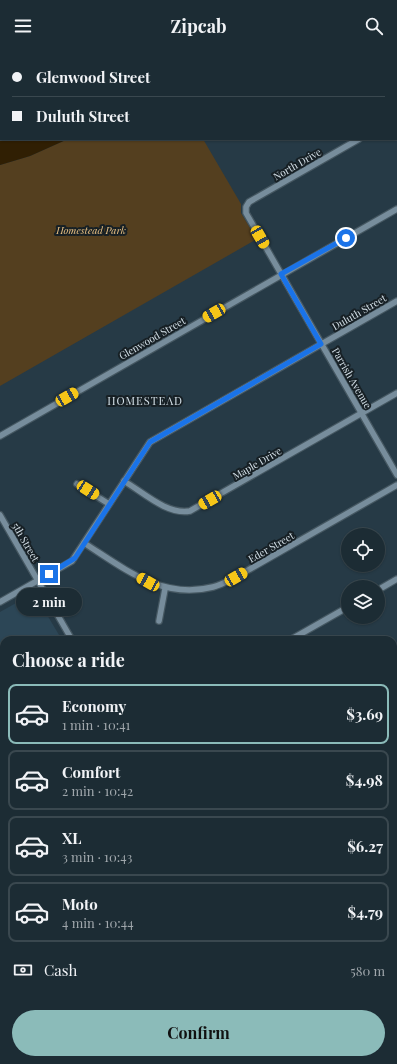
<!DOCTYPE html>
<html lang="en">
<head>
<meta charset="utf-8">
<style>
  :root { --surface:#1c2c34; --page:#293840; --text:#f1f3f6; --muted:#a0a7ac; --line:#3a484f; --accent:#8bbbb9 }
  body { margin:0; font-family:"Playfair Display",serif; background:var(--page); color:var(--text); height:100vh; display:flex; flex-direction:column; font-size:15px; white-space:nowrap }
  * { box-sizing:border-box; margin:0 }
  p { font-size:13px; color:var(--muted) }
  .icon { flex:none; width:22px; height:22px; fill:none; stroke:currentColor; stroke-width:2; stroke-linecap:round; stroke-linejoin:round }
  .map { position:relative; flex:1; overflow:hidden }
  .drawer { position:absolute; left:0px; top:584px; width:397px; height:428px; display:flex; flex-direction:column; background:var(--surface); border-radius:12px 12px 0 0; box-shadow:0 1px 3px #0004,0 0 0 1px var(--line) }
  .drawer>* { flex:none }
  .banner { position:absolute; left:0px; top:0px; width:397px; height:88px; box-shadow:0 1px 3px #0004,0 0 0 1px var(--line); display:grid; align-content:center; height:88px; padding:0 12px; background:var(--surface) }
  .controls { position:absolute; left:341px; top:476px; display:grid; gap:8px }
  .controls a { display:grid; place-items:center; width:44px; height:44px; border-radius:50%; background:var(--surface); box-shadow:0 1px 3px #0004,0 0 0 1px var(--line); font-size:20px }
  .end { position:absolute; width:18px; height:18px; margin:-9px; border:5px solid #1a73e8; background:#fff; box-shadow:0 0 0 2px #fff }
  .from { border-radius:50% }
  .bubble { position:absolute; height:28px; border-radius:14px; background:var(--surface); box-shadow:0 1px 3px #0004,0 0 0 1px var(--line); font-size:13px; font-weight:700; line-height:28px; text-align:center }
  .car { position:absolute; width:12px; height:24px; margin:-12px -6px; border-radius:5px; box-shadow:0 0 3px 1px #0007; background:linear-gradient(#f5c518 24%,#345 0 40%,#f5c518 0 76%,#345 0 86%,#f5c518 0) }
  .banner b { display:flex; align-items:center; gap:14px; height:38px; font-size:15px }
  .banner b+b { border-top:1px solid var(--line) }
  .banner i { width:10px; height:10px; background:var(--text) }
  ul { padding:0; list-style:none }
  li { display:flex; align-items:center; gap:12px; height:60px; margin:0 8px 6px; padding:0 4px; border:2px solid var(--line); border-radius:8px }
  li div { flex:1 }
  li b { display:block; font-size:15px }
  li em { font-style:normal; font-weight:700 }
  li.selected { border-color:var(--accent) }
  li>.icon { width:36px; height:36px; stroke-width:1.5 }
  h2 { padding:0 12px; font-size:18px; line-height:48px }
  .pay { display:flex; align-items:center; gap:10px; height:44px; padding:0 12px; font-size:15px }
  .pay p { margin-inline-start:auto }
  .primary-button { display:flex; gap:8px; margin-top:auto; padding:8px 12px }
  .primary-button a { flex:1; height:46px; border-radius:24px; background:var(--accent); color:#111; font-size:16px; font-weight:700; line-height:46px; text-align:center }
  header { display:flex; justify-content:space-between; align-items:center; height:52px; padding:0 12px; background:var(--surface); font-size:18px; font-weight:700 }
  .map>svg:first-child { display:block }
</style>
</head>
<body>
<header><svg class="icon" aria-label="menu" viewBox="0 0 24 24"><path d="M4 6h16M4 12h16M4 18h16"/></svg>Zipcab<svg class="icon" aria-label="search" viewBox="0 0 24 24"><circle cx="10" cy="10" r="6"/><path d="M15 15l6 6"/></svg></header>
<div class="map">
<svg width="397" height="1012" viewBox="0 0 397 1012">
  <rect width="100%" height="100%" fill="#263a46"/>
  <!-- built -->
  <polygon fill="#2c4656" points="34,541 62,588 4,588 4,739 0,742 0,560"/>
  <!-- green -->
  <g fill="#543f1f">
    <polygon points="0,0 120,0 1,1 0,55"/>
    <polygon points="68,87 203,87 241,152 241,161 257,187 0,334 0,113 30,104"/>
    <polygon points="0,649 4,656 4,715 0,709"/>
  </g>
  <!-- water -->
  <g fill="#301f03">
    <polygon points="120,0 234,0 236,1 115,1"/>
    <polygon points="296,0 363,0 294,1"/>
    <polygon points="0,55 1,87 68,87 30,104 0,113"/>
  </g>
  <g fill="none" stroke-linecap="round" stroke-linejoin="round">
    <defs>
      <g id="street">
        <polyline points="396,66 397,65"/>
        <polyline points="359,87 249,150 246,155 246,161 397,423"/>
        <polyline points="0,384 397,157"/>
        <path d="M124 429C144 441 167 463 190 459L397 341"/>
        <polyline points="77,432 109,452"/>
        <polyline points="0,463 72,588"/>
        <path d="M84 491C125 517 162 548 213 535 221 533 228 529 236 525L397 433"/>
        <polyline points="378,538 397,527"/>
        <polyline points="0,550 72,509 150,390 397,249"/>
        <polyline points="159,569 165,537"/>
        <polyline points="290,588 348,555"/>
        <polyline points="393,630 397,628"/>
        <polyline points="393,652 397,659"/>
        <polyline points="0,751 4,749"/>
        <polyline points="393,816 397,823"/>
        <polyline points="0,821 4,827"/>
        <polyline points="0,856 4,854"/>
        <polyline points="0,960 4,958"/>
        <polyline points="107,1008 109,1012"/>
        <polyline points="313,1008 316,1012"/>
        <polyline points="93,1012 100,1008"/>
      </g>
      <g id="secondary">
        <polyline points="393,948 397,946"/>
        <polyline points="280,1012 287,1008"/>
      </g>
    </defs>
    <!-- street casing -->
    <use href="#street" stroke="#455761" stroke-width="8"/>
    <!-- secondary casing -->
    <use href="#secondary" stroke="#455761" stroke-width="10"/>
    <!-- street -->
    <use href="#street" stroke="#778d9c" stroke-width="5.5"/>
    <!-- secondary -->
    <use href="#secondary" stroke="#778d9c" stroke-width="8"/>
  </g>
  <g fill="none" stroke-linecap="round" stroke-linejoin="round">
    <!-- route -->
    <polyline stroke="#1a73e8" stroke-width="5" points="49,522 75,506 150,390 321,292 281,222 346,186"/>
  </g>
  <g text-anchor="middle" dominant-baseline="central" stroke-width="4" stroke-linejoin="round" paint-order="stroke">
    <!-- street labels -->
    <g font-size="10" fill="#d5e1e9" stroke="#172025">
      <text transform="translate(297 112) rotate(-30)">North Drive</text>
      <text transform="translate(359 260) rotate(-30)">Duluth Street</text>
      <text transform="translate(152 286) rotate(-30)">Glenwood Street</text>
      <text transform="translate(352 326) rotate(60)">Parrish Avenue</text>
      <text transform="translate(257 411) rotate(-30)">Maple Drive</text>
      <text transform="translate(26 490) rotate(60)">5th Street</text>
      <text transform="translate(271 495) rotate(-30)">Eder Street</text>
    </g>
    <!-- park labels -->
    <g font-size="10" font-style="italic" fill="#ebc284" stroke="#172025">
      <text x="91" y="178">Homestead Park</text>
    </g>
    <!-- neighbourhood labels -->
    <g font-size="11" letter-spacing="1" fill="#d5e1e9" stroke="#172025">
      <text x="145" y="348">HOMESTEAD</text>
    </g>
  </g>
</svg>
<div class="controls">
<a><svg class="icon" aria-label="locate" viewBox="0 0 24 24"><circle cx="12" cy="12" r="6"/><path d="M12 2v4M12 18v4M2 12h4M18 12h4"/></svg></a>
<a><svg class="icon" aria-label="layers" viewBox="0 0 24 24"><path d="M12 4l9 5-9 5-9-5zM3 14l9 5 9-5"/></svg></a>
</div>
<i class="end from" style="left:346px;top:186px"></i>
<i class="end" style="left:49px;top:522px"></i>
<div class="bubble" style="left:16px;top:536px;width:66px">2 min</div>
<i class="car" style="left:260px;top:185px;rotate:150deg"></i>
<i class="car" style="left:214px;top:261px;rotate:240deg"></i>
<i class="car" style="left:67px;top:345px;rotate:60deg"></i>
<i class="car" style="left:88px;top:438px;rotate:123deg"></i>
<i class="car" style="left:210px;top:448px;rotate:240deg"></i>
<i class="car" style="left:236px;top:525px;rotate:60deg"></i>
<i class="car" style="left:148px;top:530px;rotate:299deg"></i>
<div class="banner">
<b><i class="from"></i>Glenwood Street</b>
<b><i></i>Duluth Street</b>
</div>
<section class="drawer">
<h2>Choose a ride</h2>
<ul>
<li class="selected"><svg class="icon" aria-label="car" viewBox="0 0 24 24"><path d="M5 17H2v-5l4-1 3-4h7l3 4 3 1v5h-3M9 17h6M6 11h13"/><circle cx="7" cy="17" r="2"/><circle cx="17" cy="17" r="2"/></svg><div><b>Economy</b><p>1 min · 10:41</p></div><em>$3.69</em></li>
<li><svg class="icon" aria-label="car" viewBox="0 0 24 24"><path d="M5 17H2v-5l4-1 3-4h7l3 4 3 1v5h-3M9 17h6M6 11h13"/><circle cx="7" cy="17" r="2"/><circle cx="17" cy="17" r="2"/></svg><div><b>Comfort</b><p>2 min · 10:42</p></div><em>$4.98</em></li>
<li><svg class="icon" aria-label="car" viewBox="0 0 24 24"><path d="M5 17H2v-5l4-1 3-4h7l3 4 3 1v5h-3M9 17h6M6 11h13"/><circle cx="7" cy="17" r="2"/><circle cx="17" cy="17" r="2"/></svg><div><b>XL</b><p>3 min · 10:43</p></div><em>$6.27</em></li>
<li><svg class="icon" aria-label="car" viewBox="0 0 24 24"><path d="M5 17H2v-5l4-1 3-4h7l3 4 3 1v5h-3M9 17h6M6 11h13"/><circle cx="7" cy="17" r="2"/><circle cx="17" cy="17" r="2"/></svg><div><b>Moto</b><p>4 min · 10:44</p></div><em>$4.79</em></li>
</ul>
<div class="pay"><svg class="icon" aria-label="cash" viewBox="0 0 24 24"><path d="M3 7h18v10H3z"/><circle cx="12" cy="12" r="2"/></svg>Cash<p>580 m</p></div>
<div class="primary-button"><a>Confirm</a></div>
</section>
</div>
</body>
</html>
